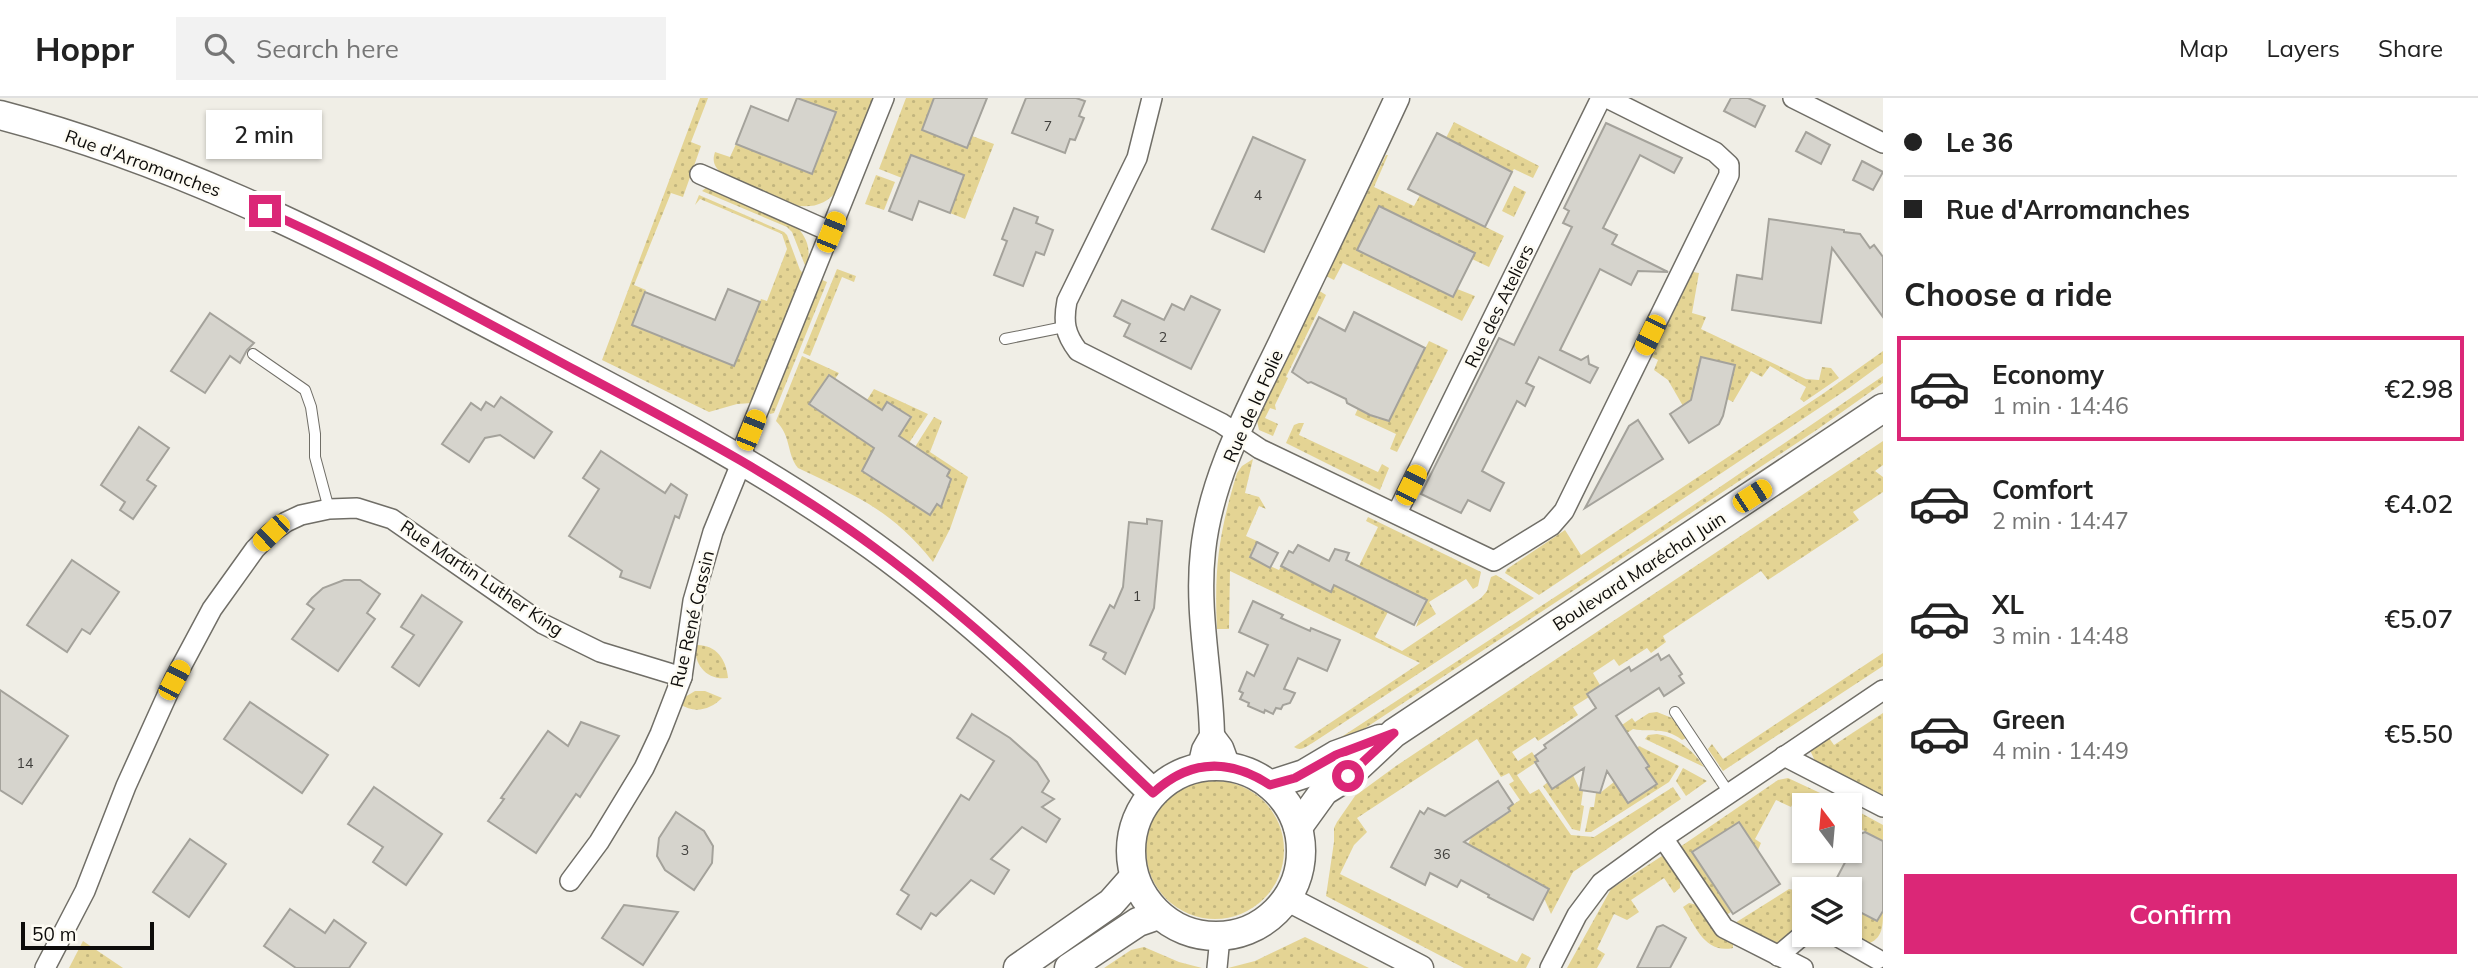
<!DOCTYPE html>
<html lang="en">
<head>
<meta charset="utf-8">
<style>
  :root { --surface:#fff; --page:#f2f2f2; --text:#222; --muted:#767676; --line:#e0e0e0; --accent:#db2777 }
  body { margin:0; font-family:Mulish,sans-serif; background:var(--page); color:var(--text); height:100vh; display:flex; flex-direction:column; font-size:26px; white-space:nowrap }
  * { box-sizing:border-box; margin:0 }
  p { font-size:23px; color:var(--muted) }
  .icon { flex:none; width:38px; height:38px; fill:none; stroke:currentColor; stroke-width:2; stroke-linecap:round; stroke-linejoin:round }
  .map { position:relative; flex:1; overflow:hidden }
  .drawer { display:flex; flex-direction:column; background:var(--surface); width:595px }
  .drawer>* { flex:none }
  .hud { display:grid; align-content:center; height:154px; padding:0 21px; background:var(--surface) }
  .needle { width:46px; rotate:344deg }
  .controls { position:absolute; left:1792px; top:695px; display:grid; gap:14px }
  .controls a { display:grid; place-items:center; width:70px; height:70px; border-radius:0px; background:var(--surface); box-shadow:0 2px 5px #0004; font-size:35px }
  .scale { position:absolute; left:21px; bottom:18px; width:133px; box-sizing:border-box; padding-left:7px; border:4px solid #0d0c0a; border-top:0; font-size:19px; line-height:24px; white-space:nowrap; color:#0d0c0a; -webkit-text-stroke:5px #fdfbf3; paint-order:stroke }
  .end { position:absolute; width:32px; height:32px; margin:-16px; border:9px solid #db2777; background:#fff; box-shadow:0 0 0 4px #fff }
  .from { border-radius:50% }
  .bubble { position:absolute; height:49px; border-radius:0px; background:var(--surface); box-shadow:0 2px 5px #0004; font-size:23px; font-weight:600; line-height:49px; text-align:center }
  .car { position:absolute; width:21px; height:42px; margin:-21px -10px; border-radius:9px; box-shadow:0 0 5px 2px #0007; background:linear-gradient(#f5c518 24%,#345 0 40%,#f5c518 0 76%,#345 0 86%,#f5c518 0) }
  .hud b { display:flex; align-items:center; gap:24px; height:66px; font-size:26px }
  .hud b+b { border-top:2px solid var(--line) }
  .hud i { width:18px; height:18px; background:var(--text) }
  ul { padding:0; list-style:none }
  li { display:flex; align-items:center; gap:21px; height:105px; margin:0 14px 10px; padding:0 7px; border:4px solid transparent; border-radius:0px }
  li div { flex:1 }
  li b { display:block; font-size:26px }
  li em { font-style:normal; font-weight:600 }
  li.selected { border-color:var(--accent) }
  li>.icon { width:63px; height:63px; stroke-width:1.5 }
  h2 { padding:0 21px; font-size:32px; line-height:84px }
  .primary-button { display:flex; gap:14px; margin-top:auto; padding:14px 21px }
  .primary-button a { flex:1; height:80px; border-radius:0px; background:var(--accent); color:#fff; font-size:28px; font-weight:600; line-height:80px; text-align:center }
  header { display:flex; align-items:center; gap:42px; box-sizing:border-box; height:98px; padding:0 35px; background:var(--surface); border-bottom:2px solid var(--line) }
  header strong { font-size:33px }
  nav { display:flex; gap:38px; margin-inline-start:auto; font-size:24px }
  .search { width:490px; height:63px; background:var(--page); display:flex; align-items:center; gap:18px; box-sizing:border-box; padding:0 24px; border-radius:0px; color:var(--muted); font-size:26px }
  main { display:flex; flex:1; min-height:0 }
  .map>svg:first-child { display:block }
</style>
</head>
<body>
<header>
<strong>Hoppr</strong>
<div class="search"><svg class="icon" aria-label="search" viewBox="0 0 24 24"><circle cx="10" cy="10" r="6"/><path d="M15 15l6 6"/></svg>Search here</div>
<nav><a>Map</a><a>Layers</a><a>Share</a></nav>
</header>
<main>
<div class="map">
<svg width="1883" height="870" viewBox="0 0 1883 870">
  <defs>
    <pattern id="grass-dots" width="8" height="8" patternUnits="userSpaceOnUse" patternTransform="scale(1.75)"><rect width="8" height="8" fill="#e4d494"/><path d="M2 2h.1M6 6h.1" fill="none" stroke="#c2b57e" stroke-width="1.8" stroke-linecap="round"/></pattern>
  </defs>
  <rect width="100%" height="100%" fill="#f0eee6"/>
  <!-- grass -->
  <g fill="url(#grass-dots)">
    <polygon points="700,0 708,0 691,44 701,48 683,99 671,95 634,187 646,192 632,227 734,268 761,201 767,203 787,151 782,136 700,101 695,107 699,97 784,134 787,137 800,172 803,175 752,305 737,306 709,314 602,262"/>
    <path d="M799 0H875L839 90C810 132 756 91 722 75 714 69 712 63 715 54L730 59 736 46 811 76 836 15Z"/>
    <polygon points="906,0 934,0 922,32 967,50 972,38 994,46 965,121 950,115 964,77 911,57 902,80 879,71"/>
    <polygon points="1454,24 1539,68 1533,80 1514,71 1512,74 1446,40"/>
    <polygon points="1386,57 1388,57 1374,89 1414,108 1420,97 1504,138 1489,169 1472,161 1474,154 1379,108 1358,152 1475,198 1462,223 1343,165 1334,182 1326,178"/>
    <polygon points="876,77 895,84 884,112 865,106"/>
    <path d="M708 88 798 130C809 143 811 154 806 170L792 134 787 129 702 93Z"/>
    <polygon points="1514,88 1526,94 1514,119 1502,113"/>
    <polygon points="837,171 856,178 854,184 842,179 810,258 803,255"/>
    <polygon points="1693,174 1699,175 1692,215 1706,219 1701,231 1806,281 1819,282 1822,269 1831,270 1839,280 1804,304 1800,301 1806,289 1770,268 1762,279 1751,273 1733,304 1727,301 1735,267 1683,308 1668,282 1654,272 1658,262 1652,259"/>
    <polygon points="820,181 827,184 774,315 770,316 767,312"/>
    <polygon points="1318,192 1326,197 1286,279 1288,280 1275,307 1276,312 1270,310 1265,320 1278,326 1273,338 1259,332 1257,323"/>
    <polygon points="1429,243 1448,252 1397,354 1390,351 1396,336 1355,317 1359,308 1361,312 1375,316 1375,319 1378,321 1382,319 1389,322"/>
    <polygon points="1883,253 1883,265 1849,290 1539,497 1505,475 1507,471 1565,432 1581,457 1824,295"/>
    <path d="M802 258 839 275 835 281 828 277 809 307 874 350 863 373 929 417 937 406 941 408 951 381 947 378 950 372 915 349 934 319 942 323 930 354 968 379 950 431 933 464C892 412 856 398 798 370 786 355 792 339 776 323Z"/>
    <polygon points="1883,278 1883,285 1818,331 1323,658 1320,653 1645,440"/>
    <polygon points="874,291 928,316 909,345 899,338 911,319 888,304 882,312 867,302"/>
    <polygon points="1299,325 1304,325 1299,337 1378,374 1382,366 1389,370 1380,392 1286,345 1294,327"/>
    <polygon points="1883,343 1883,367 1875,373 1883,379 1883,394 1853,414 1859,422 1768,482 1761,473 1663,538 1666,544 1651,555 1647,550 1619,568 1614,561 1593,575 1600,587 1588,596 1589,599 1573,609 1578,617 1538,643 1535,639 1512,654 1518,663 1532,654 1538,663 1517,677 1530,696 1539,691 1571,737 1594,739 1673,689 1681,701 1573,774 1551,816 1544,800 1549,790 1468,746 1472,738 1510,714 1508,710 1520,702 1509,686 1514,683 1509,675 1501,679 1477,641 1357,720 1367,734 1354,747 1340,776 1517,864 1522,855 1531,860 1526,870 1464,870 1326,798 1334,744 1334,730 1337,724 1355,698 1396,668"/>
    <path d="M1253 361 1245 395 1259 399 1266 411 1259 408 1246 438 1257 443 1249 459 1279 472 1281 468 1330 494 1334 487 1388 514 1375 539 1402 553 1481 500 1487 493 1491 479 1496 477 1534 500 1314 644C1307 648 1301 654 1294 649L1420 565 1230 473 1229 531H1217C1214 469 1219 435 1237 375L1242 368Z"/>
    <polygon points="1368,419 1481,474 1478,488 1473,491 1466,481 1429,504 1436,516 1416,529 1426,502 1359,468 1378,429 1366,423"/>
    <path d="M695 547C716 546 726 561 728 580 707 583 694 567 695 547Z"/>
    <polygon points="1883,555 1883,568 1723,673 1708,651 1712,646 1723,661"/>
    <path d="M695 593H705L722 600C710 612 694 616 680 606L685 599Z"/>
    <path d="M1657 614 1672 620 1686 640 1682 642C1664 628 1653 635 1633 631L1627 635 1622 627 1632 620 1635 624 1649 615Z"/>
    <polygon points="1883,615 1883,699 1815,663 1810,652 1827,637 1834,647"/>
    <path d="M1657 636C1677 639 1694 653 1704 669L1645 641 1648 637Z"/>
    <polygon points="1639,648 1679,668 1669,684 1591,734 1585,734 1590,709 1594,709 1596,695 1600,695 1614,684 1628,704 1649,668 1637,650"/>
    <polygon points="1683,670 1707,683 1686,698 1676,683"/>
    <polygon points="1573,677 1580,692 1583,693 1581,707 1584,708 1580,733 1572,731 1543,688 1548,684 1553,691"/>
    <polygon points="1788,680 1833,701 1830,707 1817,707 1797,697 1791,709 1776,702 1755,741 1761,745 1758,752 1741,727 1736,726 1692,754 1731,814 1723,819 1680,749 1778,682"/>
    <circle cx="1215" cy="752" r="69"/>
    <polygon points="1850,709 1883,727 1883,743 1850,725"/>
    <path d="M1662 758C1671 763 1682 780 1680 790L1674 795 1664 780 1631 802 1639 814 1627 822 1614 816 1597 851 1605 856 1597 870H1567L1611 791Z"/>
    <polygon points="1789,791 1804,794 1804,828 1779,847 1735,825"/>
    <path d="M1689 805 1697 807 1715 832 1733 845V850C1705 856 1696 829 1683 809Z"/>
    <path d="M1856 812 1875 822 1879 821 1883 813C1883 828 1883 841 1867 846L1850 837V825Z"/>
    <polygon points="1305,839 1369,870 1228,870 1255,863"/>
    <polygon points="83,843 123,870 69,870"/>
    <polygon points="1144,849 1179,864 1202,870 1104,870 1131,852"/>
  </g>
  <!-- building -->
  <g fill="#d6d4cd" stroke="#a4a29b" stroke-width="2">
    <polygon points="797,0 836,14 812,76 736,46 751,8 788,23"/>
    <polygon points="934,0 987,0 967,50 922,32"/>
    <polygon points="1026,0 1076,0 1085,3 1079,18 1084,20 1075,42 1070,41 1065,55 1012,35"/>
    <polygon points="1731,0 1748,0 1765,8 1755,29 1724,13"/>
    <polygon points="1606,25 1682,60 1674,75 1640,57 1603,130 1617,137 1612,146 1668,174 1638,173 1631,187 1600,171 1560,252 1581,262 1588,258 1589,266 1598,270 1590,285 1539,259 1526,285 1534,289 1525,308 1517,303 1482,373 1504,385 1490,413 1468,402 1461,415 1421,396 1499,240 1514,247 1572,129 1563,125 1569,113 1564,110"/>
    <polygon points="1806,34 1830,47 1821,66 1796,53"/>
    <polygon points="1437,35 1512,74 1485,129 1408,91"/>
    <polygon points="1253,39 1305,62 1264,154 1212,131"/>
    <polygon points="911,57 964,77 950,115 919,103 912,122 889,113"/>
    <polygon points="1862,63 1883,74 1873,92 1853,82"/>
    <polygon points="1379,108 1475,155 1453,199 1357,152"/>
    <polygon points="1014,110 1038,119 1036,125 1053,132 1044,157 1036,154 1023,188 994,177 1007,143 1002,141"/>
    <polygon points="1769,121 1844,132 1844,134 1860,136 1870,150 1874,147 1883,159 1883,219 1832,150 1821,225 1732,212 1737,177 1762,181"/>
    <polygon points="728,191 760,204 734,268 632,227 645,194 715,222"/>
    <polygon points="1191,198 1220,212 1191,271 1124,238 1130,226 1114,218 1122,202 1164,222 1172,206 1184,212"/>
    <polygon points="1354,214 1425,250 1389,323 1370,317 1347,305 1346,301 1311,284 1308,285 1292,274 1319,219 1345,233"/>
    <polygon points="210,215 254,245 247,252 240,265 230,258 205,295 171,273"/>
    <polygon points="1701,259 1735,267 1723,318 1719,326 1689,345 1670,316 1691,302"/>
    <polygon points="829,277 882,312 887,304 911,319 899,338 950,372 947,378 951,381 941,409 937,406 930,417 862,373 874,350 809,306"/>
    <polygon points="501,299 552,334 534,360 500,337 485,340 469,364 442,346 471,305 481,312 486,304 494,309"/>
    <polygon points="1638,322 1663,361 1585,410 1629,328"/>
    <polygon points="139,329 169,350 147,382 156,388 133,421 120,412 125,404 101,387"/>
    <polygon points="601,353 665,395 671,386 687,397 679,420 675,418 650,490 620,479 622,473 569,438 599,391 583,380"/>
    <polygon points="1147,421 1162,423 1154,510 1125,576 1103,561 1106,555 1090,547 1110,507 1114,510 1123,489 1129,424 1147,426"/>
    <polygon points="1257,444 1278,455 1270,470 1250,459"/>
    <polygon points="1298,447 1329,463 1335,451 1349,455 1346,462 1427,502 1414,527 1334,487 1331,494 1281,468 1289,453 1293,455"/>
    <polygon points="72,462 119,494 90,536 82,531 67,554 27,527"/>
    <polygon points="344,482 360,482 380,496 367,515 375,521 338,573 292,541 314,511 307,506 312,500 323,490"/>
    <polygon points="422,497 462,524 419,588 392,569 414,537 401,529"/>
    <polygon points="1253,503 1283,517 1281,520 1310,533 1311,530 1340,542 1327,573 1298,560 1284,591 1295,595 1290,605 1283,607 1281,611 1276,610 1273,616 1265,612 1264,615 1248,608 1249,605 1240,601 1243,595 1239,593 1247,574 1254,578 1268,547 1239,534"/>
    <polygon points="1658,556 1661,562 1669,557 1682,576 1679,578 1684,585 1664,598 1659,590 1616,618 1649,668 1646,670 1657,686 1628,705 1607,673 1600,695 1580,692 1584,670 1552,691 1535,664 1538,663 1535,658 1546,650 1544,647 1596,610 1587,596 1629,569 1631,573"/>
    <polygon points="0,592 68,638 22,706 0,692"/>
    <polygon points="250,604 328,657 302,695 224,641"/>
    <polygon points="972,616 1010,640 1037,664 1049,683 1042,694 1054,701 1042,709 1060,721 1046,744 1022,729 991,761 1009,772 994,796 971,782 936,818 931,815 921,831 897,816 909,797 901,792 961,697 969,702 994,663 957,640"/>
    <polygon points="581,624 619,638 580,699 576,696 536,755 488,723 504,701 501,700 548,633 568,648"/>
    <polygon points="1498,683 1513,706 1508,710 1510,713 1464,744 1549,791 1533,822 1488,799 1489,797 1461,782 1457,789 1430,775 1425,787 1391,769 1420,713 1424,716 1428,710 1445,718"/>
    <polygon points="374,689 442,736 406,787 373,764 383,749 348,726"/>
    <polygon points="676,714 704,733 713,748 712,765 694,792 665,772 657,758 659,740"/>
    <polygon points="1739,724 1780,786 1733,816 1692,754"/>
    <polygon points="1865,734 1883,743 1883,813 1877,823 1850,809 1850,791 1831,791 1860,736"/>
    <polygon points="190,741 226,766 189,819 153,794"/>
    <polygon points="624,807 678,814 643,867 602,840"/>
    <polygon points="290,811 325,835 334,822 366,845 349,870 296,870 264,848"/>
    <polygon points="1663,827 1686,840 1670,870 1637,870 1657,829"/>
  </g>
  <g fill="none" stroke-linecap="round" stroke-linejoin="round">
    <defs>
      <g id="service">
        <polyline points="1005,241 1064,229"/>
        <polyline points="253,256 305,292 311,309 315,336 315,359 329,411"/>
        <polyline points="1675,614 1729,695"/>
      </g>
      <g id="minor">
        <path d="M1152 0 1137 60 1067 203C1063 224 1065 236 1078 253L1221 325 1260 351 1494 463 1551 428 1564 413 1729 77V67L1715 54 1607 0"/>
        <polyline points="1793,0 1883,45"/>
        <polyline points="700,76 831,134"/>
        <polyline points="1397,415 1601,0"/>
        <polyline points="1784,658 1883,709"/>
        <polyline points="1663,740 1724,830 1803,870"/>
        <polyline points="570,783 599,744 644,670 660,636 682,579 693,503 713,434 742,363 744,348 884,0"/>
        <polyline points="1833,836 1877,861"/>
        <polyline points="1778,858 1804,836"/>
        <polyline points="45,870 85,793 126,688 174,582 212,511 255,451 271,435 286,424 301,417 329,411 357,410 392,421 543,526 600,554 682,579"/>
        <polyline points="1217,870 1220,839"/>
        <polyline points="1550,870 1577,817 1601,785 1663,740 1883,592"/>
      </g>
      <g id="tertiary">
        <polyline points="1212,638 1221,650 1228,669"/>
        <path d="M1200 669 1204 652 1212 638C1211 576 1196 515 1203 453 1211 377 1251 307 1283 240 1321 160 1360 80 1397 0"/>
        <polyline points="1288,801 1421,870"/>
      </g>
      <g id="secondary">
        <path d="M0 17C165 60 318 135 468 215 605 287 747 357 873 448 974 521 1064 609 1153 695"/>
        <circle cx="1216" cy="753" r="85"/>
        <polyline points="1270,687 1304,676 1336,657 1380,641"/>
        <polyline points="1298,729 1324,693 1348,678 1394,635 1883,310"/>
        <polyline points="1018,870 1111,805 1134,779"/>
        <polyline points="1069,870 1138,824 1158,817"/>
      </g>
    </defs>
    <!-- service casing -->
    <use href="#service" stroke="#706e67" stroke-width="12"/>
    <!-- minor casing -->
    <use href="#minor" stroke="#706e67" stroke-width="22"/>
    <!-- tertiary casing -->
    <use href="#tertiary" stroke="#706e67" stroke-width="27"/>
    <!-- secondary casing -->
    <use href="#secondary" stroke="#706e67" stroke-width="31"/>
    <!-- service -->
    <use href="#service" stroke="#fff" stroke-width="10"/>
    <!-- minor -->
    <use href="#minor" stroke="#fff" stroke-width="19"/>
    <!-- tertiary -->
    <use href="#tertiary" stroke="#fff" stroke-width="24"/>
    <!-- secondary -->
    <use href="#secondary" stroke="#fff" stroke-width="28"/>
  </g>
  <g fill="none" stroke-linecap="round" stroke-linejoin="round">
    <!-- route -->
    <path stroke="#db2777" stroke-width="9" d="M265 113C371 160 473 217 575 272 678 327 782 381 875 450 974 523 1064 610 1153 695 1190 661 1229 660 1270 687L1295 680 1336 657 1394 635 1348 678"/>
  </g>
  <g text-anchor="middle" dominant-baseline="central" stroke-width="5" stroke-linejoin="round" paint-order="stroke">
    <!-- number labels -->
    <g font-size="14" fill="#3f3e3b">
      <text x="1048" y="28">7</text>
      <text x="1258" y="97">4</text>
      <text x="1163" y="239">2</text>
      <text x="1137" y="498">1</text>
      <text x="25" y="665">14</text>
      <text x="685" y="752">3</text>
      <text x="1442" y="756">36</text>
    </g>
    <!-- street labels -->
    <g font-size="18" fill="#0d0c0a" stroke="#fdfbf3">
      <text transform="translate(143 65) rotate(20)">Rue d'Arromanches</text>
      <text transform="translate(1499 208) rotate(-64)">Rue des Ateliers</text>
      <text transform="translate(1253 308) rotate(-66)">Rue de la Folie</text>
      <text transform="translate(1639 473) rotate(-33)">Boulevard Maréchal Juin</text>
      <text transform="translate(482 480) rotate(34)">Rue Martin Luther King</text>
      <text transform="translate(692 521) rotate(-77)">Rue René Cassin</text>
    </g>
  </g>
</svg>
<div class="controls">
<a><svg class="needle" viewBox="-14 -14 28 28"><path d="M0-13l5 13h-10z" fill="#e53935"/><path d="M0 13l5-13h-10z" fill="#767676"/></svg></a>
<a><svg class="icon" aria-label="layers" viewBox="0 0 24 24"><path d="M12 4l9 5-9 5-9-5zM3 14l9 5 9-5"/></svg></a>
</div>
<div class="scale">50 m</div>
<i class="end from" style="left:1348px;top:678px"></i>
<i class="end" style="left:265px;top:113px"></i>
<div class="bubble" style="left:206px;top:12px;width:116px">2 min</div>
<i class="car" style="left:831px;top:134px;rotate:22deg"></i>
<i class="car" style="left:1650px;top:237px;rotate:206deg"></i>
<i class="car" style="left:751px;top:332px;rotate:22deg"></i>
<i class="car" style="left:1411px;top:387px;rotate:26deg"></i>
<i class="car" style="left:1752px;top:398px;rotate:57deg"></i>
<i class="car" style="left:271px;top:435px;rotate:226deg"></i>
<i class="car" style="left:174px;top:582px;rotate:28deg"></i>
</div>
<section class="drawer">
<div class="hud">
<b><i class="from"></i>Le 36</b>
<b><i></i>Rue d'Arromanches</b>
</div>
<h2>Choose a ride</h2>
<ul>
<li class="selected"><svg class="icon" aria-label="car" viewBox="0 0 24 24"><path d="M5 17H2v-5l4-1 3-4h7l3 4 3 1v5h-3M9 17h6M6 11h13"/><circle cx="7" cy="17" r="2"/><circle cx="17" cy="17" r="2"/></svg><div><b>Economy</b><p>1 min · 14:46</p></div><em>€2.98</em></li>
<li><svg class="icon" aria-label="car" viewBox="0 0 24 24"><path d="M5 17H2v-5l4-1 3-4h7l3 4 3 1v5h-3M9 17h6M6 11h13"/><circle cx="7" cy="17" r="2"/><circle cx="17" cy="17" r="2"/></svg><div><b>Comfort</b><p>2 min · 14:47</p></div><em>€4.02</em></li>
<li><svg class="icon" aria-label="car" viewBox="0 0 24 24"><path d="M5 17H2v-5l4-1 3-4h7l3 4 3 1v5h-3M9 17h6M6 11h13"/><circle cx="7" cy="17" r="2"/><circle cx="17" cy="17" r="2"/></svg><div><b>XL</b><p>3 min · 14:48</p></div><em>€5.07</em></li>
<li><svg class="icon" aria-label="car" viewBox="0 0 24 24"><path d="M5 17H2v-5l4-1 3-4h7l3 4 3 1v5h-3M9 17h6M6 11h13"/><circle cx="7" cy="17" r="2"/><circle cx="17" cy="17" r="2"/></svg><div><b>Green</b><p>4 min · 14:49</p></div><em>€5.50</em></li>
</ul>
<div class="primary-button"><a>Confirm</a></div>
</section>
</main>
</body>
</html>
